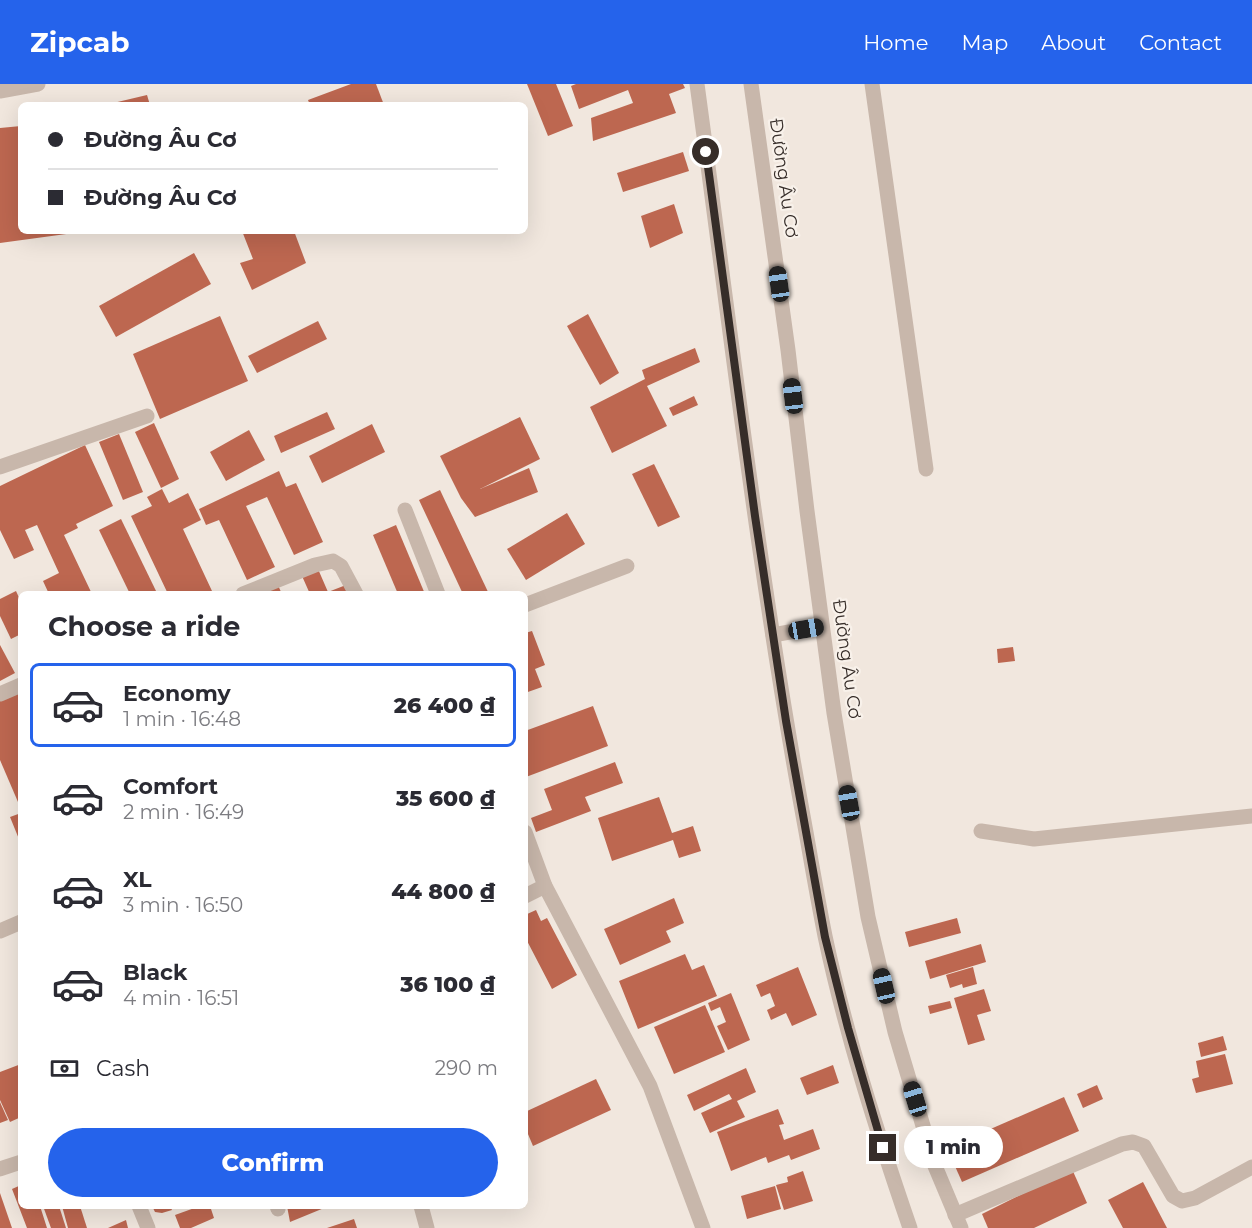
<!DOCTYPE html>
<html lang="en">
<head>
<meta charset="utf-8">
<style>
  :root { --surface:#fff; --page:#f2f2f3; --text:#2b2b33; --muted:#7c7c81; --line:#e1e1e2; --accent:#2563eb }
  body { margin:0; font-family:Montserrat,sans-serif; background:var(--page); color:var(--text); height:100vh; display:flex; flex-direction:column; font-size:22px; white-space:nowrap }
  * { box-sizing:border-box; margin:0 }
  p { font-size:20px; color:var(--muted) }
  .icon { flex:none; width:33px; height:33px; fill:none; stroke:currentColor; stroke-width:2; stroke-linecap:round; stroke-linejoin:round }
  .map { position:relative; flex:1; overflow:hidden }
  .side { position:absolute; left:18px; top:507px; width:510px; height:618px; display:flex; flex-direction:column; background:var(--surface); border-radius:9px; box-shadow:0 6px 24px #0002 }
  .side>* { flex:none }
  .hud { position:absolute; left:18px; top:18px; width:510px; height:132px; border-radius:9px; box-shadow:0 6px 24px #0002; display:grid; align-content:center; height:132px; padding:0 30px; background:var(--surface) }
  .end { position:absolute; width:27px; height:27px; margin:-14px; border:8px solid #362d29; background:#fff; box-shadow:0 0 0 3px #fff }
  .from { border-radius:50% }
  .bubble { position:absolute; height:42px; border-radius:21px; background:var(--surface); box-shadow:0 6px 24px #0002; font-size:20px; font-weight:800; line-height:42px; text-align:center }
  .car { position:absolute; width:18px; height:36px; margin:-18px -9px; border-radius:8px; box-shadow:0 0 4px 2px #0007; background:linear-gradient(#222 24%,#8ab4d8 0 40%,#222 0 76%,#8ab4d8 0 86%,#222 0) }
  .hud b { display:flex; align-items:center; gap:21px; height:57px; font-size:22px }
  .hud b+b { border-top:2px solid var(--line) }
  .hud i { width:15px; height:15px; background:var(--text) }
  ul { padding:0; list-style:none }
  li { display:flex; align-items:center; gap:18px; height:84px; margin:0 12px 9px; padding:0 18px; border:3px solid transparent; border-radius:9px }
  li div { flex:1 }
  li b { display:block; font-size:22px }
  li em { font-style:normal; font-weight:800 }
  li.active { border-color:var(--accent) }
  li>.icon { width:54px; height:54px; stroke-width:1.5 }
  h2 { padding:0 30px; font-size:27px; line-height:72px }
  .pay { display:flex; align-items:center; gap:15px; height:66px; padding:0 30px; font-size:22px }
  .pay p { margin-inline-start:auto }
  .primary-button { display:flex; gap:12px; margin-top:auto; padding:12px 30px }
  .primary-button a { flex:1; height:69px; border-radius:36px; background:var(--accent); color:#fff; font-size:24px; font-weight:800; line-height:69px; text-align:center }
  header { display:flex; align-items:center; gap:36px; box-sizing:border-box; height:84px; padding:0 30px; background:var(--accent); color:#fff }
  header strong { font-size:28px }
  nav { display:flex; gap:33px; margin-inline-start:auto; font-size:21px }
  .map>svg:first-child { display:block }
</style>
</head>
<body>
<header>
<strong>Zipcab</strong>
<nav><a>Home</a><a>Map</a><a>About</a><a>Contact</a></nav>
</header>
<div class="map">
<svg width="1252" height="1144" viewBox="0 0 1252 1144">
  <rect width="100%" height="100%" fill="#f1e7de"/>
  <!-- building -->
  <g fill="#bd6750">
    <polygon points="351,0 376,0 384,21 310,21 308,16"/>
    <polygon points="527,0 556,0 573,42 548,52"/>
    <polygon points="576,0 683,0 685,4 669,10 676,29 593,57 591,34 633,19 628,6 579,25 571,2"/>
    <polygon points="147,11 150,21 109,21 109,20"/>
    <polygon points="21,42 21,147 81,147 81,148 0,159 0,44"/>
    <polygon points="683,68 689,87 623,108 617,89"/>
    <polygon points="674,120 683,149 650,164 641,132"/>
    <polygon points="242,147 294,147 306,179 252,206 240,179 253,175"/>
    <polygon points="194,169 211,200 116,253 99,222"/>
    <polygon points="588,230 619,289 600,301 567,242"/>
    <polygon points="220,232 248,297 160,335 133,270"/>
    <polygon points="318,237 327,255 257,289 248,272"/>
    <polygon points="695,264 700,278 647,302 667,342 612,369 590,323 645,295 642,286"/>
    <polygon points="694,312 698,321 673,332 669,324"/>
    <polygon points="327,328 335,345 281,369 274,352"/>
    <polygon points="520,333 540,375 480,405 529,384 538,408 475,433 461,414 440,372"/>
    <polygon points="154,339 179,395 161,404 135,348"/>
    <polygon points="372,340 385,368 322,399 309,372"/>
    <polygon points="249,346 265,376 226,397 210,368"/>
    <polygon points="119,350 143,408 123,416 99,358"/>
    <polygon points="85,361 113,422 76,440 78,444 64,451 92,510 49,510 43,497 59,489 37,441 25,446 34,466 14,475 0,446 0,402"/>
    <polygon points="654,380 680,433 658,443 632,390"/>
    <polygon points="279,387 286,403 296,399 323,458 294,471 267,413 246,422 275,483 247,496 219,436 206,441 199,425"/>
    <polygon points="162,405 169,419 188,409 201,436 183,445 212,507 206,510 168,510 131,432 152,422 147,413"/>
    <polygon points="440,406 489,510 463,510 419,416"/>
    <polygon points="567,429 585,460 526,496 507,465"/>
    <polygon points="121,435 157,509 155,510 130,510 99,446"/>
    <polygon points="396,441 425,510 398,510 373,451"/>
    <polygon points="318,485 328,508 346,501 350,510 310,510 302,492"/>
    <polygon points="276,497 282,510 263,510 261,504"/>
    <polygon points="16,507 21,518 21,550 11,555 0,532 0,515"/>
    <polygon points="532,547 545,581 535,585 542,603 525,609 525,549"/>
    <polygon points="0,561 15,589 0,597"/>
    <polygon points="1013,563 1015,577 998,579 997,565"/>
    <polygon points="21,608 21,725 0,676 0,614"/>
    <polygon points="593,622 608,662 526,693 525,647"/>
    <polygon points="615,678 623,699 585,713 591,727 536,748 531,734 552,726 544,705"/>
    <polygon points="659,713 672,749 693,742 701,767 679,774 673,756 612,777 598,734"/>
    <polygon points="21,729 21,760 10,733"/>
    <polygon points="674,814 684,839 666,847 671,858 620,881 604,845"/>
    <polygon points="536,826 541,837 547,834 577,891 552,905 525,853 525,831"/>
    <polygon points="957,834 961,849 909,863 905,848"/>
    <polygon points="981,860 986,878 930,895 925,877"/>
    <polygon points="685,870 692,886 704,881 717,912 638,945 619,897"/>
    <polygon points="798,883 817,931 792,942 786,929 771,936 767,926 775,922 770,909 761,913 756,901"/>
    <polygon points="973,883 977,900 963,904 962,900 950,904 946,891"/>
    <polygon points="984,905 991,927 977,931 985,956 968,961 954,914"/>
    <polygon points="731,909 750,956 728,966 717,942 726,938 720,923 711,927 708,919"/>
    <polygon points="950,917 952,924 930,930 928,922"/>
    <polygon points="705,921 725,968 674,990 654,943"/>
    <polygon points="1223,952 1227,966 1201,973 1198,959"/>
    <polygon points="1225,970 1233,1000 1196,1009 1192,995 1199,993 1196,977"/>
    <polygon points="21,980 21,1033 10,1038 0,1016 0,988"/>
    <polygon points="833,981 839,999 807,1011 800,994"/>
    <polygon points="746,984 756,1008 737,1017 745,1033 710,1049 701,1029 732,1015 729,1010 694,1027 687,1011"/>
    <polygon points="596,995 611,1026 533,1062 525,1043 525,1028"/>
    <polygon points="1097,1001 1103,1015 1083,1024 1077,1010"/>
    <polygon points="1064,1013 1079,1047 962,1098 947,1064"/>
    <polygon points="0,1018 8,1036 0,1039"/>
    <polygon points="778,1025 784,1040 779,1041 784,1056 813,1045 820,1065 791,1076 789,1071 768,1079 766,1073 731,1087 717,1048"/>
    <polygon points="1072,1085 1087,1119 1034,1144 988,1144 982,1130"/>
    <polygon points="803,1087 813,1117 784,1126 776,1101 788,1098 787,1093"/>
    <polygon points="1143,1098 1167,1144 1123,1144 1108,1116"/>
    <polygon points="21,1101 21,1122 40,1122 47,1144 27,1144 12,1105"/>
    <polygon points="775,1102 781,1125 747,1135 741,1112"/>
    <polygon points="0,1109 12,1144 0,1144"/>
    <polygon points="43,1122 59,1122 66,1144 51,1144"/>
    <polygon points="62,1122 80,1122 87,1144 68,1144"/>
    <polygon points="152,1122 170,1122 172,1126 162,1129 155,1128"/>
    <polygon points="200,1122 210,1122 214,1134 191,1144 180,1144 175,1131"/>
    <polygon points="287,1122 329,1122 290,1138"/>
    <polygon points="354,1135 357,1144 327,1144"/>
    <polygon points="126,1136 128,1144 108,1144"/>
  </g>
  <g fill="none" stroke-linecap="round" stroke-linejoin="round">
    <!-- minor -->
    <g stroke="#c8b7ab" stroke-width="15">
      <path d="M697 0C731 250 760 500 806 748 812 782 818 817 825 852 846 951 877 1048 910 1144"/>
      <polyline points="751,0 788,266 807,427 834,629 868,833 895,948 935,1082 961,1144"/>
      <polyline points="872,0 926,385"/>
      <polyline points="0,7 38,0"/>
      <polyline points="0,383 147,332"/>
      <polyline points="405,426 438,510"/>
      <polyline points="243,510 315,481 333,477 341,482 356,510"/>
      <polyline points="525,521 627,482"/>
      <polyline points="773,551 822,542"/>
      <polyline points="0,610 21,601"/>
      <polyline points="981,747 1034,755 1252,732"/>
      <polyline points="525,748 545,802 650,1002 703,1144"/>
      <polyline points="525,812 545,802"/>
      <polyline points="0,847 21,838"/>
      <polyline points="0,1085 21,1078"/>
      <polyline points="139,1122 148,1144"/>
      <polyline points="277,1122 278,1125"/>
      <polyline points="421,1122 427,1144"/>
      <polyline points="955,1131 1122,1060 1133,1058 1144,1062 1173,1112 1182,1117 1195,1114 1252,1083"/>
    </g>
  </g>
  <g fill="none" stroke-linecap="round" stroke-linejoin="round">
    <!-- route -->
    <polyline stroke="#362d29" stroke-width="8" points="706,68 755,432 786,637 825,853 848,944 883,1064"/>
  </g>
  <g text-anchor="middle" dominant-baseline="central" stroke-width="4.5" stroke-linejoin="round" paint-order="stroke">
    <!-- street labels -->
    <g font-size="18" fill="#362d29" stroke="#f8f1ea">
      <text transform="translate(784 94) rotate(82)">Đường Âu Cơ</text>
      <text transform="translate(847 575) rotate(82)">Đường Âu Cơ</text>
    </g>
  </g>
</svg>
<i class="end from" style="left:706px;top:68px"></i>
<i class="end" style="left:883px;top:1064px"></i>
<div class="bubble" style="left:904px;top:1042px;width:99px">1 min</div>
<i class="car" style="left:779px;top:200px;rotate:352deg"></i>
<i class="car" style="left:793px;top:312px;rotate:353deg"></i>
<i class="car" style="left:806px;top:545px;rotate:80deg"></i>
<i class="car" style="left:849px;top:719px;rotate:350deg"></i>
<i class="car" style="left:884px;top:902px;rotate:347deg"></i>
<i class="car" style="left:915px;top:1015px;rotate:343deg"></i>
<div class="hud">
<b><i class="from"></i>Đường Âu Cơ</b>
<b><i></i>Đường Âu Cơ</b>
</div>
<section class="side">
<h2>Choose a ride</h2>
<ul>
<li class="active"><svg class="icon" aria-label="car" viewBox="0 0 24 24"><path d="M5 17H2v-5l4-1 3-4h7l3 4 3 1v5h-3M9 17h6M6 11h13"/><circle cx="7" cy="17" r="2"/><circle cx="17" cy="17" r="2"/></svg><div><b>Economy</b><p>1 min · 16:48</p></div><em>26 400 ₫</em></li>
<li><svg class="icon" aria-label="car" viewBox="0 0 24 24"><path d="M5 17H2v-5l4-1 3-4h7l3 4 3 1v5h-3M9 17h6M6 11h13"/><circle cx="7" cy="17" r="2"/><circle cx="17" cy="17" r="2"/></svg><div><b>Comfort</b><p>2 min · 16:49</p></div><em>35 600 ₫</em></li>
<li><svg class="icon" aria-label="car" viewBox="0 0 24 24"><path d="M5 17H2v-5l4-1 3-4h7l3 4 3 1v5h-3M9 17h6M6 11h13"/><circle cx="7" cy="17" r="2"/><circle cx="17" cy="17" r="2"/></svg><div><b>XL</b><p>3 min · 16:50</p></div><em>44 800 ₫</em></li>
<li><svg class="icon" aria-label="car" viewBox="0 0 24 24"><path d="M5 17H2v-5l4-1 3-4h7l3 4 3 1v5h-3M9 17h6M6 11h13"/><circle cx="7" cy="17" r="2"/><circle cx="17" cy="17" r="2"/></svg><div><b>Black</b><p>4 min · 16:51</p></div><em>36 100 ₫</em></li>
</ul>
<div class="pay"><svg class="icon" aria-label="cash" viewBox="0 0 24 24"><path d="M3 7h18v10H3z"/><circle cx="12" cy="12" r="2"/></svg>Cash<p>290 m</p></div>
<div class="primary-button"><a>Confirm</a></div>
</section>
</div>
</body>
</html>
